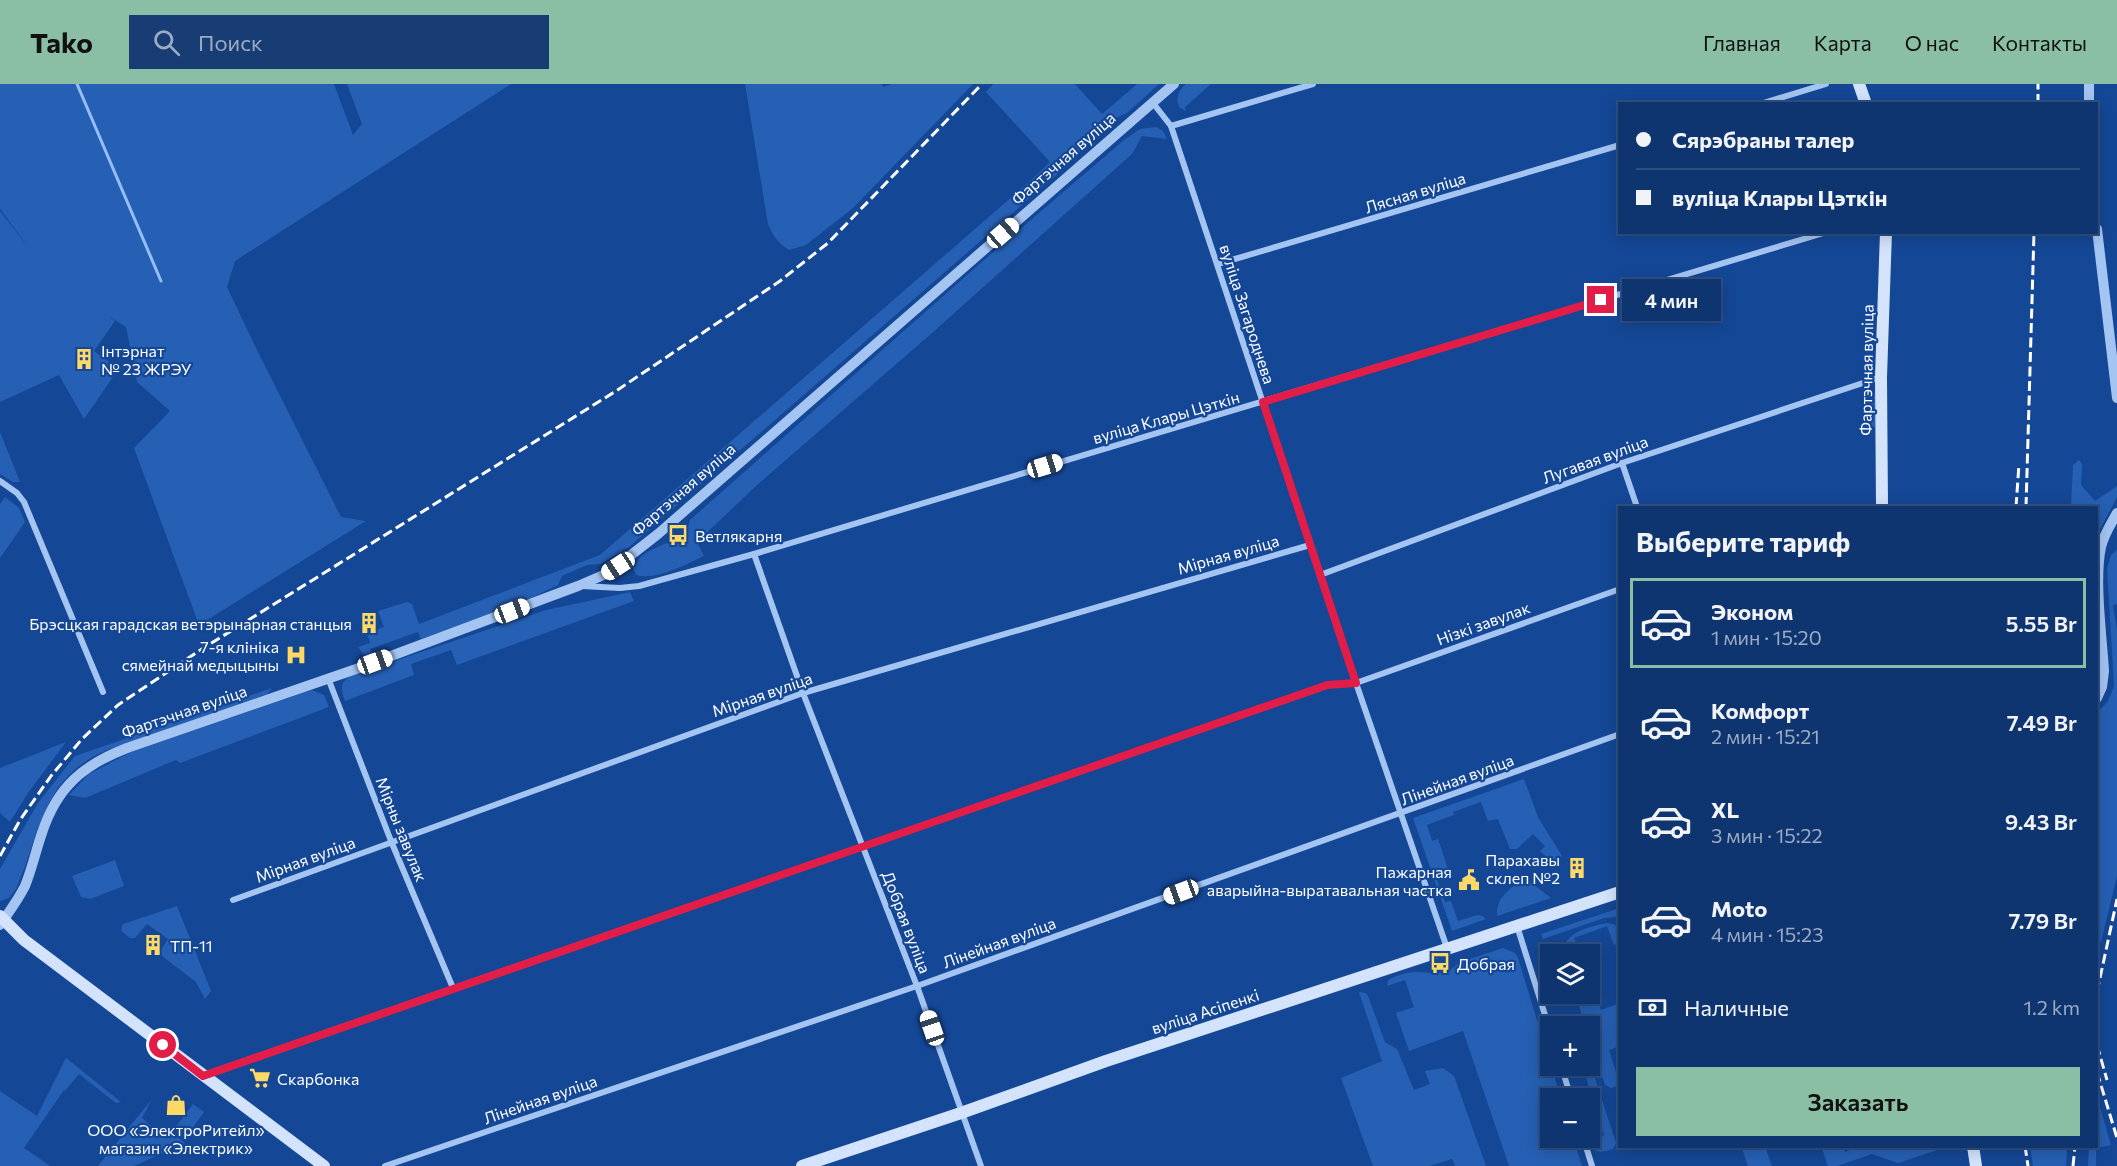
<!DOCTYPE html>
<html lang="ru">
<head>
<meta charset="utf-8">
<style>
  :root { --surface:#0f3570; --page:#183d75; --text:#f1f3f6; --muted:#9babc3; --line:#2f5083; --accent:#8abfa5 }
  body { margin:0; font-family:Commissioner,sans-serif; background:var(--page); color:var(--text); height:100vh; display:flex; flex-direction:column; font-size:22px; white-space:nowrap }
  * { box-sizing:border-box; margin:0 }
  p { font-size:20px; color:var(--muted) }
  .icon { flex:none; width:33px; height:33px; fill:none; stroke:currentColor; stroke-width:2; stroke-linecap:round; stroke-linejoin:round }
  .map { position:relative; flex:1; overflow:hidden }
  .panel { position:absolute; left:1618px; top:422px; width:480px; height:642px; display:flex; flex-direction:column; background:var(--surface); border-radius:0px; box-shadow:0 3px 15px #0003,0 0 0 2px var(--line) }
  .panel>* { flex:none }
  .hud { position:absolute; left:1618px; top:18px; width:480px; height:132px; border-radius:0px; box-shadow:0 3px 15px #0003,0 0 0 2px var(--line); display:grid; align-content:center; height:132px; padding:0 18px; background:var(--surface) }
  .buttons { position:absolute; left:1540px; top:860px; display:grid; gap:12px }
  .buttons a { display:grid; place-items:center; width:60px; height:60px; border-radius:0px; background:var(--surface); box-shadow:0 3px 15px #0003,0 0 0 2px var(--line); font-size:30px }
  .end { position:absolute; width:27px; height:27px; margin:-14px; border:8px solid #e11d48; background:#fff; box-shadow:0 0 0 3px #fff }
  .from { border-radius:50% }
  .bubble { position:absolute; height:42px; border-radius:0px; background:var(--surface); box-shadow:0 3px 15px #0003,0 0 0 2px var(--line); font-size:20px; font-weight:600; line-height:42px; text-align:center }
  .car { position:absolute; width:18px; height:36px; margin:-18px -9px; border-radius:8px; box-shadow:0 0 4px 2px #0007; background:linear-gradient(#fff 24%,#345 0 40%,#fff 0 76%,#345 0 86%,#fff 0) }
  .hud b { display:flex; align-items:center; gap:21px; height:57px; font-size:22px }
  .hud b+b { border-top:2px solid var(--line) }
  .hud i { width:15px; height:15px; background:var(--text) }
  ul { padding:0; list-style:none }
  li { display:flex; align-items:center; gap:18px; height:90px; margin:0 12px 9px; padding:0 6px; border:3px solid transparent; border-radius:0px }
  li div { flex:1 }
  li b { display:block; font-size:22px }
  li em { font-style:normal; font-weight:600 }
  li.selected { border-color:var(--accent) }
  li>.icon { width:54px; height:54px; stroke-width:1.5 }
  h2 { padding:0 18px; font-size:27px; line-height:72px }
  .pay { display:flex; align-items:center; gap:15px; height:66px; padding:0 18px; font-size:22px }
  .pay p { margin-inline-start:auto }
  .primary-button { display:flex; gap:12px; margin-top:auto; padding:12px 18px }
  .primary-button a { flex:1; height:69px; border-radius:0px; background:var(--accent); color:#111; font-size:24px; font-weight:600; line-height:69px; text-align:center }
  header { display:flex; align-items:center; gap:36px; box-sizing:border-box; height:84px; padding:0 30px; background:var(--accent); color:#111 }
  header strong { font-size:28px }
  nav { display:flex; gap:33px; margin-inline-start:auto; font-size:21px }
  .search { width:420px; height:54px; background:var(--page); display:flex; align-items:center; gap:15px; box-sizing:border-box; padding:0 21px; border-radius:0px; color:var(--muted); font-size:22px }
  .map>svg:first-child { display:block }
</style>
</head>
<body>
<header>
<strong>Tako</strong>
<div class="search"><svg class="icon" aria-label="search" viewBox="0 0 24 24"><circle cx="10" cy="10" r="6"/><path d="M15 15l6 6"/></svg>Поиск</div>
<nav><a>Главная</a><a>Карта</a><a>О нас</a><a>Контакты</a></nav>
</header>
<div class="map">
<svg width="2117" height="1082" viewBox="0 0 2117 1082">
  <rect width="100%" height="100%" fill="#144795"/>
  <!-- green -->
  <g fill="#2660b4">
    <polygon points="0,0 334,0 353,51 362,40 347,0 511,0 235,177 227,203 257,266 341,433 366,437 199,541 134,364 170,327 137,298 126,243 109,232 115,237 94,267 112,280 115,290 84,335 59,291 0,318 0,127 32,168 0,125"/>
    <path d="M745 0H882L883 3 892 0H973L853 124 806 161 789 166C778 159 773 152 768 140Z"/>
    <polygon points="993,0 1075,0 1102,30 1137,0 1159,0 1127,29 1113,35 1083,61 1077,73 629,463 601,480 587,481 562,492 558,501 526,516 421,555 418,548 370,565 373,572 365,572 358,563 370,559 367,549 384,543 378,527 407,518 412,520 419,540 600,471 1029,98 1050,78 986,8"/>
    <path d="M1186 0H1211L1185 23 1186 27 1180 24C1174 15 1179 6 1186 0Z"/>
    <path d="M1156 43 1163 47 1167 55 1142 52 1132 70 932 249 757 401 697 458 704 472C687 480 655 497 636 491L633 484C644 458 684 463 690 436L983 177 1124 56 1140 45Z"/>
    <polygon points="1864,307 1872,307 1875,311 1875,343 1865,343"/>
    <polygon points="0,348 20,398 13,398 0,390"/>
    <polygon points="2079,376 2082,380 2081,401 2095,417 2117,402 2117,413 2097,451 2097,423 2071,423 2073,381"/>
    <polygon points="5,413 19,424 25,438 0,474 0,420"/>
    <polygon points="2117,466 2117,520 2113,521 2117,546 2117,792 2101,858 2097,863 2097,629 2108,617 2114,602 2107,484 2111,471"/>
    <path d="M630 508 634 517 457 581 451 566 411 580 414 591 345 617C341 606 339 599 350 592L546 526Z"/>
    <path d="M272 604 267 610 107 666C42 693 41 748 16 805L9 814 0 817V785L38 719 75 672Z"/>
    <polygon points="312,606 324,611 329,623 180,679 176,676 85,714 69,711 89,690 131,668"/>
    <polygon points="66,658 28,709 10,738 0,729 0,684"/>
    <polygon points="1524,695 1538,733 1562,772 1554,780 1540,767 1545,762 1533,750 1517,765 1510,765 1498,735 1488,737 1481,718 1453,728 1454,731 1427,741 1432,757 1438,755 1449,788 1436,793 1445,818 1451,817 1458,837 1477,831 1483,832 1486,835 1452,847 1413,734"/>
    <polygon points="115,776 124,802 90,815 81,813 72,792"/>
    <path d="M1525 794 1551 814 1497 832C1495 814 1512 803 1525 794Z"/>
    <polygon points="177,822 211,907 205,915 196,898 162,872 161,866 168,855 147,840 135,854 130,854 121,847 123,840"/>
    <polygon points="1620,824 1620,836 1615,833 1604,834 1543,855 1541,850"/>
    <path d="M1607 839 1614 840 1619 845 1620 859 1614 861 1607 842 1574 854 1580 870H1563C1563 848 1589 843 1607 839Z"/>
    <path d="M1503 864 1515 869 1518 874 1561 1014H1551V1053H1573L1582 1082H1509L1463 947 1409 967 1396 929 1414 923 1405 896 1387 902 1388 896C1394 893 1401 890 1407 889 1426 885 1443 897 1458 879Z"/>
    <polygon points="1592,902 1601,926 1620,919 1620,962 1609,966 1620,1001 1611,1004 1605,1001 1590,956 1590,942 1585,942 1575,909 1590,909 1590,903"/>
    <polygon points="1359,908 1366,909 1368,912 1385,958 1397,965 1414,1006 1430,1000 1425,987 1443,984 1454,992 1486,1082 1455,1082 1452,1075 1429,1082 1373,1082 1341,994 1382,977"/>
    <polygon points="66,974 121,1018 116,1019 79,990 65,1007 64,1006 24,1064 50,1082 0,1082 0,1007 37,1032"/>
    <path d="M1590 979 1616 1059 1613 1065C1605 1067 1597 1071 1591 1062L1593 1056 1604 1051 1582 981H1590Z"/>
    <polygon points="2097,1013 2111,1061 2096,1064 2096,1082 2088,1082 2089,1062 2097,1062"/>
    <polygon points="152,1015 142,1034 161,1050 175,1051 185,1059 134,1082 98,1082"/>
    <polygon points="193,1020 204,1028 186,1053 174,1045"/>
    <polygon points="1741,1062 1765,1062 1772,1082 1748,1082"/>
    <polygon points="1821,1062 1843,1062 1845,1068 1860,1062 1949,1062 1898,1079 1872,1070 1837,1082 1828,1082"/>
    <polygon points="2030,1062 2067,1062 2066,1082 2033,1082"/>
  </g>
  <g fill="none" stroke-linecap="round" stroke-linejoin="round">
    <!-- stream -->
    <polyline stroke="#96bef5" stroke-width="3" points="77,0 161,197"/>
    <!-- minor -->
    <g stroke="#a4c4f2" stroke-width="6">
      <polyline points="1153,19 1171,42 1356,599 1447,864"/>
      <polyline points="1760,20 1826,0"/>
      <polyline points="1171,42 1313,0"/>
      <polyline points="1218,180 1620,61"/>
      <polyline points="1622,379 1637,423"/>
      <polyline points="0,397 17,409 24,418 103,608"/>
      <polyline points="754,470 803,609 917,902 981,1082"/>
      <polyline points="1320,491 1622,379 1881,293"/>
      <polyline points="582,502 620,504 639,502 754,470 1827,148"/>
      <polyline points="328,594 391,757 453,904"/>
      <polyline points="233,816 803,609 1310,461"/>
      <polyline points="1517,842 1551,950"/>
      <polyline points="1561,981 1571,1014"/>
      <polyline points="204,991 1316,605 1327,601 1356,599 1620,505"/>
      <polyline points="1583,1053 1592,1082"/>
      <polyline points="385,1082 917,902 1620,650"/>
    </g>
    <!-- tertiary -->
    <g stroke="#a4c4f2" stroke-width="10">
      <polyline points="2089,0 2089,20"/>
      <polyline points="2097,145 2117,314"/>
      <path d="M2097 614 2102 603 2104 587C2102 552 2094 496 2101 463 2104 450 2111 440 2117 429"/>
      <path d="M0 841C9 828 18 816 25 802 32 785 36 766 42 749 57 703 83 681 127 664L359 584 578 502 608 489 658 450 1174 0"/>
    </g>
    <!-- secondary -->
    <g stroke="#d3e3fc" stroke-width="12">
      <polyline points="1859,0 1866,20"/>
      <polyline points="1882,423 1881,293 1886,148"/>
      <polyline points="0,832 24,856 324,1082"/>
      <polyline points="1973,1062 1976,1082"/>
      <polyline points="802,1082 961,1029 1106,977 1620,808"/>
    </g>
    <!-- rail -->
    <g stroke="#fff" stroke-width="3" stroke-dasharray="10 4.5" stroke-linecap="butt">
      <polyline points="2038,20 2038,0"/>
      <polyline points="1981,421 1981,423"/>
      <polyline points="2016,423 2019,380"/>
      <polyline points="2026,423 2034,148"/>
      <polyline points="0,772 20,736 51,692 82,655 118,621 202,565 616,307 780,197 828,159 982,0"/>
      <polyline points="2097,908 2117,815"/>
      <polyline points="2097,961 2107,996"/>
      <polyline points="2097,988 2117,1054"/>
      <polyline points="2025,1062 2028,1082"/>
      <polyline points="2073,1082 2075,1062"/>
    </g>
  </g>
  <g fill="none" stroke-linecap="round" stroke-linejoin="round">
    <!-- route -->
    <polyline stroke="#e11d48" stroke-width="8" points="163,961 203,992 1316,605 1327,601 1356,599 1263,318 1601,216"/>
  </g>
  <!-- icons -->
  <defs>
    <symbol id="building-bare" viewBox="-9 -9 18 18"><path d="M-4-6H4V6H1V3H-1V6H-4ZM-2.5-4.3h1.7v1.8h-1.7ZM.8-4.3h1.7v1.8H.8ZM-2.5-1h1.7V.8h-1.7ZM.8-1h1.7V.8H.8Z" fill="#ffd965" stroke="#144795" stroke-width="2.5" paint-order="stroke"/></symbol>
    <symbol id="bus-bare" viewBox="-9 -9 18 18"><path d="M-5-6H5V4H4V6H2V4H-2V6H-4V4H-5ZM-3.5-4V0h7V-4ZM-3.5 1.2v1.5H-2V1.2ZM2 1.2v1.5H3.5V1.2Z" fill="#ffd965" stroke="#144795" stroke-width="2.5" paint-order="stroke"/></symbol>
    <symbol id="hospital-bare" viewBox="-9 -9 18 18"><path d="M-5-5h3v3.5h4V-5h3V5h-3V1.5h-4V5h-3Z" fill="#ffd965" stroke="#144795" stroke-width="2.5" paint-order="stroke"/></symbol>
    <symbol id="civic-bare" viewBox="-9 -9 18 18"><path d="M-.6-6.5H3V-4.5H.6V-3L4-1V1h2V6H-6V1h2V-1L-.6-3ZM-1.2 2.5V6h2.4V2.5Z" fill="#ffd965" stroke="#144795" stroke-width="2.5" paint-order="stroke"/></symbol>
    <symbol id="supermarket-bare" viewBox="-9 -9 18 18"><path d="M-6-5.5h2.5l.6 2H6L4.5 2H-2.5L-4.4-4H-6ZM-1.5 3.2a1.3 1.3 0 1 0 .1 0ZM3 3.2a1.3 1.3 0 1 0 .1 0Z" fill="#ffd965" stroke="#144795" stroke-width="2.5" paint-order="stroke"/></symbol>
    <symbol id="shop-bare" viewBox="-9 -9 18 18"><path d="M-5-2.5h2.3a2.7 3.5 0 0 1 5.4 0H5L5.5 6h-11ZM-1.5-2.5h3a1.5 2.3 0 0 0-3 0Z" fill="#ffd965" stroke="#144795" stroke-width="2.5" paint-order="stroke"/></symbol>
  </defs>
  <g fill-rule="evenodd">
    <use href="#building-bare" x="69" y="260" width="30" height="30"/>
    <use href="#bus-bare" x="663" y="436" width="30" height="30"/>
    <use href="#building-bare" x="354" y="524" width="30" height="30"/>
    <use href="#hospital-bare" x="281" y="556" width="30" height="30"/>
    <use href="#building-bare" x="1562" y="769" width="30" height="30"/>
    <use href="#civic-bare" x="1454" y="781" width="30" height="30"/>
    <use href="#building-bare" x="138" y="846" width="30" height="30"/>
    <use href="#bus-bare" x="1425" y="864" width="30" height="30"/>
    <use href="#supermarket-bare" x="245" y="979" width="30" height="30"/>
    <use href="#shop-bare" x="161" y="1006" width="30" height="30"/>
  </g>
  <g text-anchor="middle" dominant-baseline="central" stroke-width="4.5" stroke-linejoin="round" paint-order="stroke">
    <!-- street labels -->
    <g font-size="16" fill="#fff" stroke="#144795">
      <text transform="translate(1063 74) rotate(-41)">Фартэчная вуліца</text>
      <text transform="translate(1415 108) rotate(-17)">Лясная вуліца</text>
      <text transform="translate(1248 230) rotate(72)">вуліца Загароднева</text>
      <text transform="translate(1866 286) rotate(-89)">Фартэчная вуліца</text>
      <text transform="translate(1166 333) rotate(-16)">вуліца Клары Цэткін</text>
      <text transform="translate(1595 375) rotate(-20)">Лугавая вуліца</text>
      <text transform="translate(683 405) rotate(-41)">Фартэчная вуліца</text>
      <text transform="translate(1228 470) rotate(-16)">Мірная вуліца</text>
      <text transform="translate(1483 539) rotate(-20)">Нізкі завулак</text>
      <text transform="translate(762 610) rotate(-19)">Мірная вуліца</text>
      <text transform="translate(184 627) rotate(-19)">Фартэчная вуліца</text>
      <text transform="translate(1457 695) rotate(-20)">Лінейная вуліца</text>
      <text transform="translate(402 745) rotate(68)">Мірны завулак</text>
      <text transform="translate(305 775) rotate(-20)">Мірная вуліца</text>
      <text transform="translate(907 838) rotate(69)">Добрая вуліца</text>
      <text transform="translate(999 858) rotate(-20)">Лінейная вуліца</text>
      <text transform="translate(1205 927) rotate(-18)">вуліца Асіпенкі</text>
      <text transform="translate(540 1015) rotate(-19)">Лінейная вуліца</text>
    </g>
    <!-- poi labels -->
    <g font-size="16" fill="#fff" stroke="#144795" text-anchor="start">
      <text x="101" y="266">Інтэрнат<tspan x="101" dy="18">№ 23 ЖРЭУ</tspan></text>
      <text x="695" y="451">Ветлякарня</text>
      <text x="352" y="539" text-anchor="end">Брэсцкая гарадская ветэрынарная станцыя</text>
      <text x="279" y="562" text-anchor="end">7-я клініка<tspan x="279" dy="18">сямейнай медыцыны</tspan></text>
      <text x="1560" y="775" text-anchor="end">Парахавы<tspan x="1560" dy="18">склеп №2</tspan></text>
      <text x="1452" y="787" text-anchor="end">Пажарная<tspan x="1452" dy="18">аварыйна-выратавальная частка</tspan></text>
      <text x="170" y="861">ТП-11</text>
      <text x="1457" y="879">Добрая</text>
      <text x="277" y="994">Скарбонка</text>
      <text x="176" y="1045" text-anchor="middle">ООО «ЭлектроРитейл»<tspan x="176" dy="18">магазин «Электрик»</tspan></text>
    </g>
  </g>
</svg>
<div class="buttons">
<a><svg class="icon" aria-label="layers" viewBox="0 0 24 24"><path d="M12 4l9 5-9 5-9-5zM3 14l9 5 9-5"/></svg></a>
<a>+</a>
<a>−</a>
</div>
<i class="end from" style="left:163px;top:961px"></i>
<i class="end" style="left:1601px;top:216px"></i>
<div class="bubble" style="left:1622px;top:195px;width:99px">4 мин</div>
<i class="car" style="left:1003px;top:149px;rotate:49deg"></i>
<i class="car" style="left:1045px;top:382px;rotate:73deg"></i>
<i class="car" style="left:618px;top:482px;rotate:237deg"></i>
<i class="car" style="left:512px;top:527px;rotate:69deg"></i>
<i class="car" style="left:375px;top:578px;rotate:70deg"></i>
<i class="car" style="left:1181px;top:808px;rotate:250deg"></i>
<i class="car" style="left:932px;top:944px;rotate:341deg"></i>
<div class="hud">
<b><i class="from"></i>Сярэбраны талер</b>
<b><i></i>вуліца Клары Цэткін</b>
</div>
<section class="panel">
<h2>Выберите тариф</h2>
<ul>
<li class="selected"><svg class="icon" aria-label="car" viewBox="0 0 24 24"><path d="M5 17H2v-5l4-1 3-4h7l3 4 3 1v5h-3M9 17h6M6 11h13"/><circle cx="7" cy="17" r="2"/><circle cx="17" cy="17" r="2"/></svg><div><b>Эконом</b><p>1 мин · 15:20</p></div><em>5.55 Br</em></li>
<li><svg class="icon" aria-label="car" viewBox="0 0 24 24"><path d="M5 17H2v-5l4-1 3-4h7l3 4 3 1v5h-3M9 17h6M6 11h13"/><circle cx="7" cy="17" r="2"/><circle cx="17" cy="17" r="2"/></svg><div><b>Комфорт</b><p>2 мин · 15:21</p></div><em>7.49 Br</em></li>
<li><svg class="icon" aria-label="car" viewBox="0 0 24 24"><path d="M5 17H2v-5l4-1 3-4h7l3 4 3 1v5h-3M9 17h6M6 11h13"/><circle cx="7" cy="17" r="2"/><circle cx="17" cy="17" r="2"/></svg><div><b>XL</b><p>3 мин · 15:22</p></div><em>9.43 Br</em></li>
<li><svg class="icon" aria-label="car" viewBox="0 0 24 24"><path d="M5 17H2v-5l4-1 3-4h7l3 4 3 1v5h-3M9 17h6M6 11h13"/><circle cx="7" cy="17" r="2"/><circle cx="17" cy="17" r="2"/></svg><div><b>Moto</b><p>4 мин · 15:23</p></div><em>7.79 Br</em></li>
</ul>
<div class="pay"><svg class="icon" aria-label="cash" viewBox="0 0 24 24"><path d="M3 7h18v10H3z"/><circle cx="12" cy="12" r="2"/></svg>Наличные<p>1.2 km</p></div>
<div class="primary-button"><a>Заказать</a></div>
</section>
</div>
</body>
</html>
